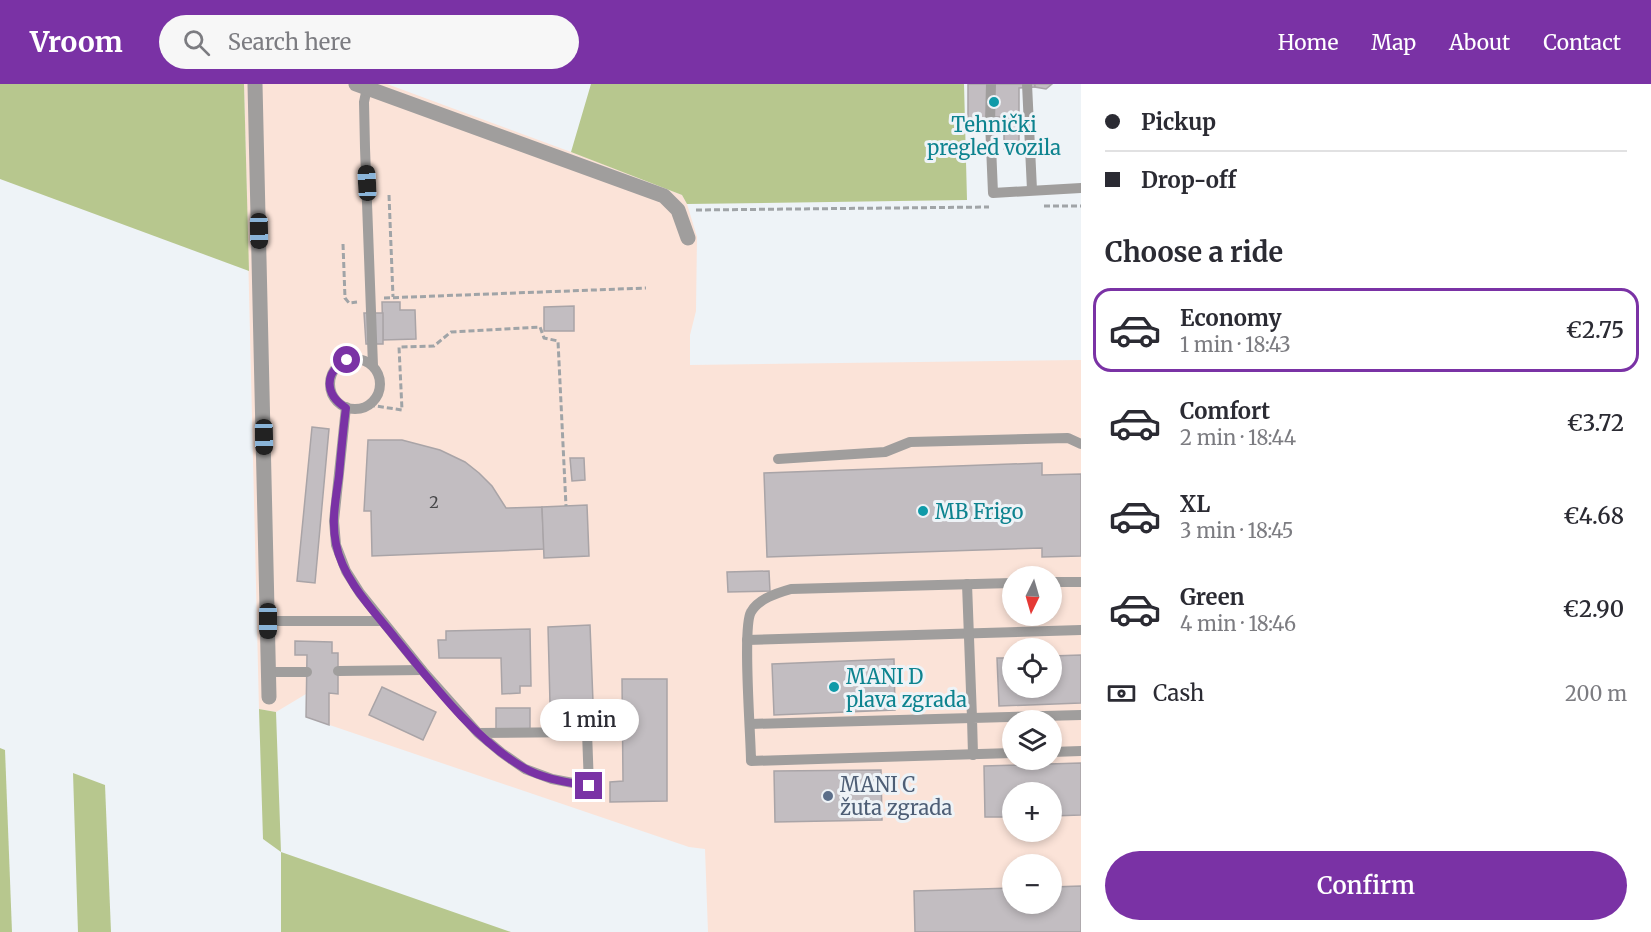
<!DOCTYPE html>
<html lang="en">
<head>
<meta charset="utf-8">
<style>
  :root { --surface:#fff; --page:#f7f7f7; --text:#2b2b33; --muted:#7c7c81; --line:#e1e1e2; --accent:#7a32a5 }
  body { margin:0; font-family:Merriweather,serif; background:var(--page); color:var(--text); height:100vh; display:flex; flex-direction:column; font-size:22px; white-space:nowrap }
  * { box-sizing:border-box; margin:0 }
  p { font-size:20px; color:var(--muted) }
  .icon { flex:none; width:33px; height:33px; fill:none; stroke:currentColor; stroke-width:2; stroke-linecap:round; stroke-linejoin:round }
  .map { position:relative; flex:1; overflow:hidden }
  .sheet { display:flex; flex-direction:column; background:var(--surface); width:570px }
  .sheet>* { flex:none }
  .banner { display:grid; align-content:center; height:132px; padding:0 24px; background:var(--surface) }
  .needle { width:39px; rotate:185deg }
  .controls { position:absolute; left:1002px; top:482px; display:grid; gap:12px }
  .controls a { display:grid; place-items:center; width:60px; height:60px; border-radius:50%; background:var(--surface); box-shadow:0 3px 9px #0003; font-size:30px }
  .end { position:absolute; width:27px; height:27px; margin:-14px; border:8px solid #7a32a5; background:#fff; box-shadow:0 0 0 3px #fff }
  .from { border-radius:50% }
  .bubble { position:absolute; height:42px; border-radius:21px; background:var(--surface); box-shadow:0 3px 9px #0003; font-size:20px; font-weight:600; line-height:42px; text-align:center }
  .car { position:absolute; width:18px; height:36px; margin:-18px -9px; border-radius:8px; box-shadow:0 0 4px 2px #0007; background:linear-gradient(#222 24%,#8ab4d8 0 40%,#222 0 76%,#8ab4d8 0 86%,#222 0) }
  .banner b { display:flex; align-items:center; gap:21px; height:57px; font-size:22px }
  .banner b+b { border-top:2px solid var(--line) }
  .banner i { width:15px; height:15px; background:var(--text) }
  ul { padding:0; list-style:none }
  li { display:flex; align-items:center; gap:18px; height:84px; margin:0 12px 9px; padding:0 12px; border:3px solid transparent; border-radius:18px }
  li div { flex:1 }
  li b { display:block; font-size:22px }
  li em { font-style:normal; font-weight:600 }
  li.selected { border-color:var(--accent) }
  li>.icon { width:54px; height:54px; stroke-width:1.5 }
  h2 { padding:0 24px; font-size:27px; line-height:72px }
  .pay { display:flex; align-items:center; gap:15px; height:66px; padding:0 24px; font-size:22px }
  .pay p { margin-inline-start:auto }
  .action { display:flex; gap:12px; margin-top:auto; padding:12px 24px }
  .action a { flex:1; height:69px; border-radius:36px; background:var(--accent); color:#fff; font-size:24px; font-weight:600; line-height:69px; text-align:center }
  header { display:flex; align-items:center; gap:36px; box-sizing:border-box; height:84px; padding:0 30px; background:var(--accent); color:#fff }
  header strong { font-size:28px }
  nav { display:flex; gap:33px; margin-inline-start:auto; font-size:21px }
  .search { width:420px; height:54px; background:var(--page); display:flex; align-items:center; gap:15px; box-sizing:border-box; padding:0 21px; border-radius:33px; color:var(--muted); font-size:22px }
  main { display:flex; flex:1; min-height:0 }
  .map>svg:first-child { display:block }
</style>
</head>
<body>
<header>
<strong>Vroom</strong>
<div class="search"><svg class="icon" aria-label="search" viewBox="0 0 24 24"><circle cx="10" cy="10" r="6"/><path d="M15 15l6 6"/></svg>Search here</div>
<nav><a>Home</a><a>Map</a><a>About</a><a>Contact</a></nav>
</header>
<main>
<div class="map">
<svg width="1081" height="848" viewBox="0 0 1081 848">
  <rect width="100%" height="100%" fill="#eef3f7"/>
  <!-- commercial -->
  <path fill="#fbe3d8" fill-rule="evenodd" d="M244 0H387L590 75 682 111 687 120 697 153 696 227 690 251V281L1081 276V848H708L705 765 689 763 306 633V610L276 628 259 625ZM1012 492H1052V531H1012ZM1012 564H1052V603H1012ZM1012 636H1052V675H1012ZM1012 708H1052V747H1012ZM1012 780H1052V819H1012Z"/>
  <!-- green -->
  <g fill="#b7c78e">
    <polygon points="0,0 244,0 249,187 0,95"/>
    <polygon points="591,0 964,0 967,116 687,120 682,111 571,68"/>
    <polygon points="259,625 276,628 281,768 511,848 281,848 281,768 263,755"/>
    <polygon points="0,664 5,666 12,848 0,848"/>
    <polygon points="73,689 105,701 111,848 78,848"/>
  </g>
  <!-- building -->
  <g fill="#c2bdc1" stroke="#a9a4a7" stroke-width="1.5">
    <polygon points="968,0 1035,0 1035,3 1019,4 1019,65 1004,65 1004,33 994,33 990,38 975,38 975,34 968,34"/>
    <polygon points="1035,0 1052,0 1046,5 1035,3"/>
    <polygon points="382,218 400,218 400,226 415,226 416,255 383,256"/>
    <polygon points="574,222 574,247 544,247 544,223"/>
    <polygon points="364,229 383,229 383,260 366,260"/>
    <polygon points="312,343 329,345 315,499 297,497"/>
    <polygon points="368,356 402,356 440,366 465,378 479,389 492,402 506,424 542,423 544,465 372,472 371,427 364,427"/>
    <polygon points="570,374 584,374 585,396 572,397"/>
    <polygon points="1042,379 1042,391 1081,390 1081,472 1042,473 1042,464 767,473 764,389"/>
    <polygon points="587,421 589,472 544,474 542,423"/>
    <polygon points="769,487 770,507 728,508 727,488"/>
    <polygon points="590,541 593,618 550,619 548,543"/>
    <polygon points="530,545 531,602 520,602 520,609 502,610 501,574 439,574 438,556 446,556 446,547"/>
    <polygon points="295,557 332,558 332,569 338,569 338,610 329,609 329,641 306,633 307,571 295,571"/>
    <polygon points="1081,571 1081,619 999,622 997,574 1012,574 1012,603 1052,603 1052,572"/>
    <polygon points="894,575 895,626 774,631 772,580"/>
    <polygon points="622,595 667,595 667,717 610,718 610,698 623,697"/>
    <polygon points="382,603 436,628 423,656 369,631"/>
    <rect x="496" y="624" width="34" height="22"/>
    <polygon points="1081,679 1081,731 1052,732 1052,708 1012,708 1012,733 985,733 984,682"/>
    <polygon points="881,686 882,736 775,738 774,687"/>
    <polygon points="1081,802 1081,848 915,848 914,807 1012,804 1012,819 1052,819 1052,803"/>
  </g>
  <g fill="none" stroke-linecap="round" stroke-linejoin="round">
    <!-- path -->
    <g stroke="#a0a4a7" stroke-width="3" stroke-dasharray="6 3" stroke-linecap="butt">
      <polyline points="389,111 393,213"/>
      <polyline points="1044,122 1081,122"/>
      <polyline points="696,126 989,123"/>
      <polyline points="343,160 345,214 349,219 357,218"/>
      <polyline points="384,214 646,204"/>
      <polyline points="369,321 402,326 399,263 434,262 451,248 540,243 544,254 558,257 566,422"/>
    </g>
    <!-- lane -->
    <g stroke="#a09e9d" stroke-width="10">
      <polyline points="991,0 990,38 993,109 1081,104"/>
      <polyline points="1027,0 1032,106"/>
      <polyline points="367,4 364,18 365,64 373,282"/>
      <circle cx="355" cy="300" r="25"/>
      <polyline points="346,323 334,437 336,461 346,487 360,509 422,586 478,649 502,669 525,685 552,695 589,702 587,648 478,649"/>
      <polyline points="778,375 885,368 910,358 1068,354 1081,360"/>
      <polyline points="1052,498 1081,498"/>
      <path d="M1012 499 791 505C777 509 758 515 751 528 742 543 751 653 751 677L1012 669"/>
      <polyline points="268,537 382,537"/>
      <polyline points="747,556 1081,546"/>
      <polyline points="338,587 422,586"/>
      <polyline points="269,588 307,588"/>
      <polyline points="750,640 972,634 967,500"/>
      <polyline points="1052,668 1081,667"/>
      <polyline points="973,671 972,634 1081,631"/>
    </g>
    <!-- street -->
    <g stroke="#a09e9d" stroke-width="15">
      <polyline points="255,0 269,613"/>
      <polyline points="356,0 664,112 678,126 688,154"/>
    </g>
  </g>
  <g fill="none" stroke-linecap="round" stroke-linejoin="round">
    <!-- route -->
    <path stroke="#7a32a5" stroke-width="8" d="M347 276C324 288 324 310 346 324 343 346 341 369 339 392 336 414 331 437 336 460 343 496 374 527 396 555 432 599 475 656 524 684 543 695 567 698 589 702"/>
  </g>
  <!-- markers -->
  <g fill="#0f9aa8" stroke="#eef3f7" stroke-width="2">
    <circle cx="994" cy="18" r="6"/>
    <circle cx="923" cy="427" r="6"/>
    <circle cx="834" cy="603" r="6"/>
  </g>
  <circle fill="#5c6f8a" stroke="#eef3f7" stroke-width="2" cx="828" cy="712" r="6"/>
  <g text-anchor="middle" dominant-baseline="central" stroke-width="6" stroke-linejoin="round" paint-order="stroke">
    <!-- number labels -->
    <g font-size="16" fill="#464648">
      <text x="434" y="418">2</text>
    </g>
    <!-- culture labels -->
    <g font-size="20" fill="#0d838f" stroke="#eef3f7" text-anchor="start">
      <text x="994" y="40" text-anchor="middle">Tehnički<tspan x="994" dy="23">pregled vozila</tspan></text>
      <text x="935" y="427">MB Frigo</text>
      <text x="846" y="592">MANI D<tspan x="846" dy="23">plava zgrada</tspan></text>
    </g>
    <!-- service labels -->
    <g font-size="20" fill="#4e5e75" stroke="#eef3f7" text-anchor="start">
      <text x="840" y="700">MANI C<tspan x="840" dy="23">žuta zgrada</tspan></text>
    </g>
  </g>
</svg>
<div class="controls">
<a><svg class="needle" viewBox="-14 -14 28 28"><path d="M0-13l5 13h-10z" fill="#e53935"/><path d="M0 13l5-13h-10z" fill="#7c7c81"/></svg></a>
<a><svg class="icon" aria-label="locate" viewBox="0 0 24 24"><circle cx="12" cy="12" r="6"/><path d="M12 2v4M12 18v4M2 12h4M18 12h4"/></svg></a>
<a><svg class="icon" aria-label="layers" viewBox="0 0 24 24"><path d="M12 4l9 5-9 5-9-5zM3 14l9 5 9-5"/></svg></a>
<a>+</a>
<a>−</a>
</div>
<i class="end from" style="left:347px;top:276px"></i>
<i class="end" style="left:589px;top:702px"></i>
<div class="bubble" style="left:540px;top:615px;width:99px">1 min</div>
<i class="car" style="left:367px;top:99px;rotate:357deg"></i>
<i class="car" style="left:259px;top:147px;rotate:179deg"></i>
<i class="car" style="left:264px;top:353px;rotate:179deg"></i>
<i class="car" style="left:268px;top:537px;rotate:180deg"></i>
</div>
<section class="sheet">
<div class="banner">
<b><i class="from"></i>Pickup</b>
<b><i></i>Drop-off</b>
</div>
<h2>Choose a ride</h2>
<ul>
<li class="selected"><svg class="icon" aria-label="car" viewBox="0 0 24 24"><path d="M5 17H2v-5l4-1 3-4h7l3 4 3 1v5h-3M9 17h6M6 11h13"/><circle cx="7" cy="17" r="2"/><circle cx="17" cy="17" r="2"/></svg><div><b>Economy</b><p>1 min · 18:43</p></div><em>€2.75</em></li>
<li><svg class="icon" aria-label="car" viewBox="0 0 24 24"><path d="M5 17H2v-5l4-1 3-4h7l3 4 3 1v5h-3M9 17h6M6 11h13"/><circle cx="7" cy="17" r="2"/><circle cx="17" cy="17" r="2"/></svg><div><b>Comfort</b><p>2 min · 18:44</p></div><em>€3.72</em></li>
<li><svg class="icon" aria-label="car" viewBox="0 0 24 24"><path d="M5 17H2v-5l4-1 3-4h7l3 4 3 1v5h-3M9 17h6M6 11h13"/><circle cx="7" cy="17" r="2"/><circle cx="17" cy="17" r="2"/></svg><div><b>XL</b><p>3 min · 18:45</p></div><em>€4.68</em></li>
<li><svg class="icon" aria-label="car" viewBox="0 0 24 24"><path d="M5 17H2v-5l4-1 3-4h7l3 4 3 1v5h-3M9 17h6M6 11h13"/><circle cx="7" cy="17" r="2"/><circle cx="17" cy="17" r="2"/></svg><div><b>Green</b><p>4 min · 18:46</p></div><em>€2.90</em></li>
</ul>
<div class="pay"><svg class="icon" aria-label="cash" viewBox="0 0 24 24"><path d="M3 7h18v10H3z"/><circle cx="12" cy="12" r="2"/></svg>Cash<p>200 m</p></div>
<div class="action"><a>Confirm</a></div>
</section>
</main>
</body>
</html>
